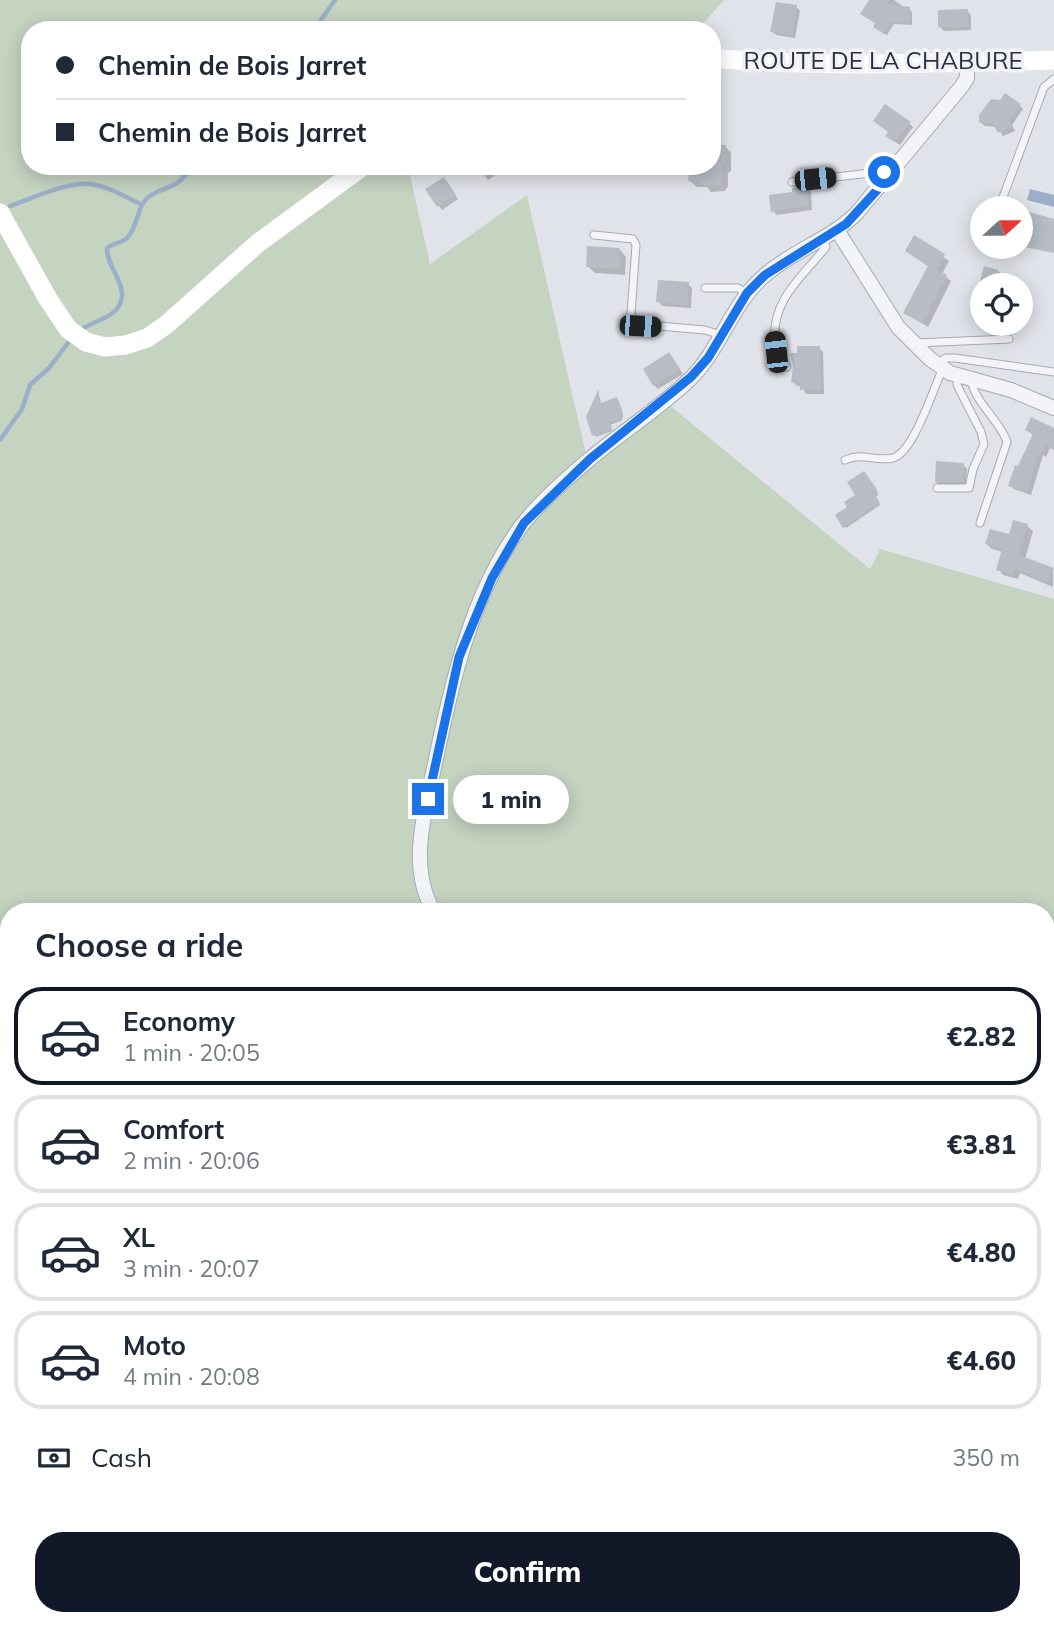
<!DOCTYPE html>
<html lang="en">
<head>
<meta charset="utf-8">
<style>
  :root { --surface:#fff; --page:#f6f6f7; --text:#1f2937; --muted:#747a83; --line:#e0e1e3; --accent:#111827 }
  body { margin:0; font-family:Mulish,sans-serif; background:var(--page); color:var(--text); height:100vh; display:flex; flex-direction:column; font-size:26px; white-space:nowrap }
  * { box-sizing:border-box; margin:0 }
  p { font-size:23px; color:var(--muted) }
  .icon { flex:none; width:38px; height:38px; fill:none; stroke:currentColor; stroke-width:2; stroke-linecap:round; stroke-linejoin:round }
  .map { position:relative; flex:1; overflow:hidden }
  .drawer { position:absolute; left:0px; top:903px; width:1055px; height:723px; display:flex; flex-direction:column; background:var(--surface); border-radius:28px 28px 0 0; box-shadow:0 4px 18px #0003 }
  .drawer>* { flex:none }
  .hud { position:absolute; left:21px; top:21px; width:700px; height:154px; border-radius:28px; box-shadow:0 4px 18px #0003; display:grid; align-content:center; height:154px; padding:0 35px; background:var(--surface) }
  .needle { width:46px; rotate:69deg }
  .buttons { position:absolute; left:970px; top:196px; display:grid; gap:14px }
  .buttons a { display:grid; place-items:center; width:63px; height:63px; border-radius:50%; background:var(--surface); box-shadow:0 4px 18px #0003; font-size:35px }
  .end { position:absolute; width:32px; height:32px; margin:-16px; border:9px solid #1a73e8; background:#fff; box-shadow:0 0 0 4px #fff }
  .from { border-radius:50% }
  .bubble { position:absolute; height:49px; border-radius:24px; background:var(--surface); box-shadow:0 4px 18px #0003; font-size:23px; font-weight:800; line-height:49px; text-align:center }
  .car { position:absolute; width:21px; height:42px; margin:-21px -10px; border-radius:9px; box-shadow:0 0 5px 2px #0007; background:linear-gradient(#222 24%,#8ab4d8 0 40%,#222 0 76%,#8ab4d8 0 86%,#222 0) }
  .hud b { display:flex; align-items:center; gap:24px; height:66px; font-size:26px }
  .hud b+b { border-top:2px solid var(--line) }
  .hud i { width:18px; height:18px; background:var(--text) }
  ul { padding:0; list-style:none }
  li { display:flex; align-items:center; gap:21px; height:98px; margin:0 14px 10px; padding:0 21px; border:4px solid var(--line); border-radius:28px }
  li div { flex:1 }
  li b { display:block; font-size:26px }
  li em { font-style:normal; font-weight:800 }
  li.on { border-color:var(--accent) }
  li>.icon { width:63px; height:63px; stroke-width:1.5 }
  h2 { padding:0 35px; font-size:32px; line-height:84px }
  .pay { display:flex; align-items:center; gap:18px; height:77px; padding:0 35px; font-size:26px }
  .pay p { margin-inline-start:auto }
  .button { display:flex; gap:14px; margin-top:auto; padding:14px 35px }
  .button a { flex:1; height:80px; border-radius:28px; background:var(--accent); color:#fff; font-size:28px; font-weight:800; line-height:80px; text-align:center }
  .map>svg:first-child { display:block }
</style>
</head>
<body>
<div class="map">
<svg width="1054" height="1625" viewBox="0 0 1054 1625">
  <rect width="100%" height="100%" fill="#e0e3e9"/>
  <!-- green -->
  <path fill="#c5d3c1" fill-rule="evenodd" d="M0 0H724L697 30C679 30 661 31 643 30 611 28 583 16 552 30H30V166H408L430 264 527 195 589 468 669 405 870 569 880 549 1054 599V1625H0ZM9 912H1046V1617H9Z"/>
  <!-- water -->
  <polygon fill="#9cafc8" points="1030,189 1054,195 1054,207 1027,200"/>
  <!-- shadow -->
  <g fill="#0003">
    <polygon points="871,0 894,0 901,5 901,9 909,9 912,12 912,25 894,24 887,35 878,30"/>
    <polygon points="796,7 800,11 795,38 776,35 772,31"/>
    <polygon points="967,11 971,15 971,30 944,31 940,27"/>
    <polygon points="1019,105 1023,109 1012,125 1015,131 1003,136 997,127 985,126 980,122"/>
    <polygon points="909,123 913,127 900,145 891,139 889,132"/>
    <polygon points="725,146 731,153 731,171 728,173 728,186 725,191 711,192 707,187 697,187 690,181 706,169 706,166 712,166"/>
    <polygon points="478,166 505,166 506,168 488,180"/>
    <polygon points="447,183 458,199 442,210 439,206"/>
    <polygon points="807,188 811,192 812,210 777,215 773,211 794,193"/>
    <polygon points="915,237 949,261 942,274 951,281 928,327 906,313 929,267 907,251"/>
    <polygon points="620,250 626,257 625,275 595,273 588,266"/>
    <polygon points="985,268 998,271 1002,275 1000,281 1018,285 982,285 982,288 980,286"/>
    <polygon points="688,284 692,288 691,308 662,306 658,301"/>
    <polygon points="819,348 823,352 824,394 806,394 802,386 797,386 793,382 795,366"/>
    <polygon points="673,359 683,374 658,389 654,385"/>
    <polygon points="618,400 623,416 621,421 610,425 612,431 595,437 601,404"/>
    <polygon points="1027,430 1054,430 1054,450 1050,448 1046,457 1043,455 1031,495 1014,489 1010,485 1034,436"/>
    <polygon points="963,465 967,469 966,485 940,486 936,482"/>
    <polygon points="864,473 877,491 878,495 875,497 880,505 846,528 837,516 849,508 857,495"/>
    <polygon points="1027,526 1033,531 1025,559 1053,570 1053,587 1020,573 1018,579 1003,575 998,569 1003,552 992,549 987,544 1010,537"/>
    <polygon points="1046,978 1054,979 1054,998 1046,997"/>
    <polygon points="805,1617 849,1617 852,1625 802,1625 805,1622"/>
  </g>
  <g fill="none" stroke-linecap="round" stroke-linejoin="round">
    <!-- stream -->
    <g stroke="#9cafc8" stroke-width="4.5">
      <polyline points="314,30 335,0"/>
      <path d="M10 206C30 199 69 181 90 184 108 186 125 197 141 204"/>
      <path d="M82 329C92 322 108 319 116 310 134 289 106 269 107 248 113 243 122 243 127 238 138 227 136 209 147 198 164 184 178 192 191 166"/>
      <polyline points="0,440 22,409 30,385 49,368 68,343"/>
    </g>
  </g>
  <!-- building -->
  <g fill="#b7bcc5">
    <polygon points="869,0 890,0 887,4 910,7 909,23 891,22 884,34 873,27 875,23 860,14"/>
    <polygon points="776,2 797,5 792,35 770,32"/>
    <polygon points="968,9 968,27 938,27 938,10"/>
    <polygon points="1005,93 1021,104 1009,120 1012,127 998,133 993,124 979,122 979,115 991,99 1000,100"/>
    <polygon points="885,104 911,122 895,142 885,136 888,132 873,121"/>
    <polygon points="712,144 726,145 725,164 722,167 722,179 719,185 703,186 699,182 688,181 689,167 712,166"/>
    <polygon points="444,177 456,195 437,207 425,189"/>
    <polygon points="807,186 809,206 771,212 769,195 792,192 792,188"/>
    <polygon points="1026,211 1054,219 1054,253 1020,246 1020,231"/>
    <polygon points="914,235 945,254 937,270 947,275 923,324 903,313 928,266 905,251"/>
    <polygon points="587,246 620,248 619,269 586,267"/>
    <polygon points="984,266 998,270 994,285 979,285"/>
    <polygon points="658,280 689,282 687,305 656,302"/>
    <polygon points="797,346 820,346 821,390 800,390 800,383 791,383 793,366 790,353 797,353"/>
    <polygon points="669,352 680,369 653,386 643,369"/>
    <polygon points="598,390 601,403 617,397 623,413 619,420 610,423 612,429 592,436 586,417"/>
    <polygon points="1031,417 1054,428 1054,449 1046,445 1042,454 1039,453 1027,492 1008,486 1015,465 1018,466 1033,434 1025,430"/>
    <polygon points="936,461 964,463 963,482 935,482"/>
    <polygon points="864,471 876,488 878,494 875,495 880,503 843,528 835,515 847,507 844,502 855,495 847,482"/>
    <polygon points="1013,520 1028,524 1019,555 1054,568 1048,583 1015,569 1013,575 996,570 1002,549 985,544 990,529 1009,534"/>
  </g>
  <g fill="none" stroke-linecap="round" stroke-linejoin="round">
    <defs>
      <g id="lane">
        <polyline points="792,182 879,172 889,175"/>
        <polyline points="999,208 1044,87 1054,79"/>
        <polyline points="594,235 633,239 636,245 631,314 635,324 705,330 721,335"/>
        <polyline points="705,288 738,288 747,293"/>
        <polyline points="916,343 1009,339"/>
        <polyline points="938,363 946,358 955,358 1054,372"/>
        <path d="M787 367H783C777 359 776 350 775 341 771 300 803 276 826 247L824 239"/>
        <path d="M972 380C971 398 1001 422 1007 442L980 523"/>
        <path d="M845 460C862 452 876 462 893 458 914 452 933 389 943 368"/>
        <polyline points="937,488 969,488 973,469 984,444 981,432 957,385 958,376"/>
      </g>
      <g id="street">
        <polyline points="837,230 898,327 930,359 950,373 1011,390 1054,408"/>
        <path d="M434 912C408 868 424 815 434 768 452 684 470 595 522 525 541 501 567 478 591 458 623 431 660 408 690 379 721 349 731 304 764 276 792 251 829 240 856 214L962 86 967 78V63"/>
        <polyline points="1046,968 1054,968"/>
        <polyline points="0,1356 9,1349"/>
        <polyline points="857,1617 860,1625"/>
        <polyline points="762,1625 764,1617"/>
        <polyline points="785,1625 795,1617"/>
      </g>
    </defs>
    <!-- lane casing -->
    <use href="#lane" stroke="#a5aab3" stroke-width="9"/>
    <!-- street casing -->
    <use href="#street" stroke="#a5aab3" stroke-width="16"/>
    <!-- lane -->
    <use href="#lane" stroke="#f3f4f7" stroke-width="7"/>
    <!-- street -->
    <use href="#street" stroke="#f3f4f7" stroke-width="14"/>
    <!-- secondary -->
    <g stroke="#fff" stroke-width="19">
      <path d="M712 58C826 68 940 63 1054 60"/>
      <polyline points="0,213 48,299 68,329 86,342 105,347 126,345 147,338 166,325 258,243 363,166"/>
    </g>
  </g>
  <g fill="none" stroke-linecap="round" stroke-linejoin="round">
    <!-- route -->
    <polyline stroke="#1a73e8" stroke-width="9" points="428,799 459,657 492,578 524,523 590,459 691,377 708,358 747,293 765,275 846,224 890,176 884,172"/>
  </g>
  <g text-anchor="middle" dominant-baseline="central" stroke-width="7" stroke-linejoin="round" paint-order="stroke">
    <!-- street labels -->
    <g font-size="24" fill="#293040" stroke="#f0f2f6">
      <text x="883" y="60">ROUTE DE LA CHABURE</text>
    </g>
  </g>
</svg>
<div class="buttons">
<a><svg class="needle" viewBox="-14 -14 28 28"><path d="M0-13l5 13h-10z" fill="#e53935"/><path d="M0 13l5-13h-10z" fill="#747a83"/></svg></a>
<a><svg class="icon" aria-label="locate" viewBox="0 0 24 24"><circle cx="12" cy="12" r="6"/><path d="M12 2v4M12 18v4M2 12h4M18 12h4"/></svg></a>
</div>
<i class="end from" style="left:884px;top:172px"></i>
<i class="end" style="left:428px;top:799px"></i>
<div class="bubble" style="left:453px;top:775px;width:116px">1 min</div>
<i class="car" style="left:815px;top:179px;rotate:84deg"></i>
<i class="car" style="left:640px;top:326px;rotate:93deg"></i>
<i class="car" style="left:776px;top:352px;rotate:354deg"></i>
<div class="hud">
<b><i class="from"></i>Chemin de Bois Jarret</b>
<b><i></i>Chemin de Bois Jarret</b>
</div>
<section class="drawer">
<h2>Choose a ride</h2>
<ul>
<li class="on"><svg class="icon" aria-label="car" viewBox="0 0 24 24"><path d="M5 17H2v-5l4-1 3-4h7l3 4 3 1v5h-3M9 17h6M6 11h13"/><circle cx="7" cy="17" r="2"/><circle cx="17" cy="17" r="2"/></svg><div><b>Economy</b><p>1 min · 20:05</p></div><em>€2.82</em></li>
<li><svg class="icon" aria-label="car" viewBox="0 0 24 24"><path d="M5 17H2v-5l4-1 3-4h7l3 4 3 1v5h-3M9 17h6M6 11h13"/><circle cx="7" cy="17" r="2"/><circle cx="17" cy="17" r="2"/></svg><div><b>Comfort</b><p>2 min · 20:06</p></div><em>€3.81</em></li>
<li><svg class="icon" aria-label="car" viewBox="0 0 24 24"><path d="M5 17H2v-5l4-1 3-4h7l3 4 3 1v5h-3M9 17h6M6 11h13"/><circle cx="7" cy="17" r="2"/><circle cx="17" cy="17" r="2"/></svg><div><b>XL</b><p>3 min · 20:07</p></div><em>€4.80</em></li>
<li><svg class="icon" aria-label="car" viewBox="0 0 24 24"><path d="M5 17H2v-5l4-1 3-4h7l3 4 3 1v5h-3M9 17h6M6 11h13"/><circle cx="7" cy="17" r="2"/><circle cx="17" cy="17" r="2"/></svg><div><b>Moto</b><p>4 min · 20:08</p></div><em>€4.60</em></li>
</ul>
<div class="pay"><svg class="icon" aria-label="cash" viewBox="0 0 24 24"><path d="M3 7h18v10H3z"/><circle cx="12" cy="12" r="2"/></svg>Cash<p>350 m</p></div>
<div class="button"><a>Confirm</a></div>
</section>
</div>
</body>
</html>
